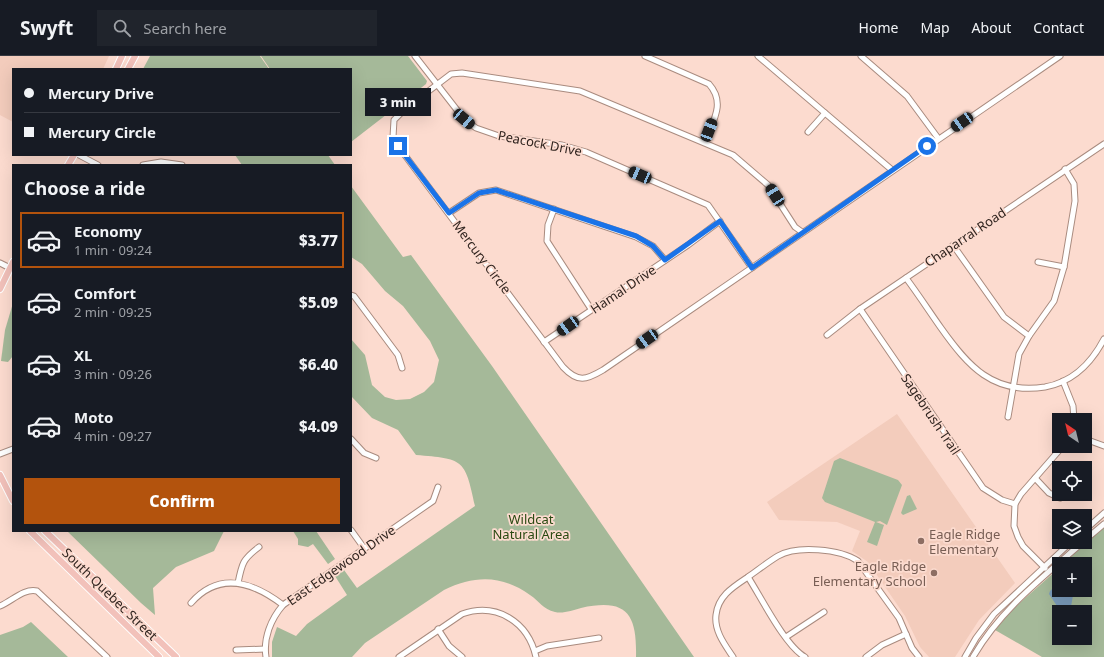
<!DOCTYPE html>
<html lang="en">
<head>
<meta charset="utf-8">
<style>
  :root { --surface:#171b24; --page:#20242c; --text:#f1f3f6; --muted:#9ea1a6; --line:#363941; --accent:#b3530d }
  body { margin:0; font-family:"Noto Sans",sans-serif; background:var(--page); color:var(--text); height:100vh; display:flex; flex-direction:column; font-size:15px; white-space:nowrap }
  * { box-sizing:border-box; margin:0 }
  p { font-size:13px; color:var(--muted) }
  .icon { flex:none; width:22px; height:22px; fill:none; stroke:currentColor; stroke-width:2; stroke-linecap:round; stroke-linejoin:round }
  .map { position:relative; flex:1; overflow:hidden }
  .panel { position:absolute; left:12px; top:108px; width:340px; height:368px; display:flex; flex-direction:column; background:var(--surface); border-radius:0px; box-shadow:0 4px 16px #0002 }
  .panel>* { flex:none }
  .top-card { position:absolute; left:12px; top:12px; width:340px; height:88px; border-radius:0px; box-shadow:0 4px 16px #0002; display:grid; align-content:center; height:88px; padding:0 12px; background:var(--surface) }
  .needle { width:26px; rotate:325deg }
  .tools { position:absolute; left:1052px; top:357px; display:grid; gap:8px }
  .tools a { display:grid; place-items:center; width:40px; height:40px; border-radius:0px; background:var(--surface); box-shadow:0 4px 16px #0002; font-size:20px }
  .end { position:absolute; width:18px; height:18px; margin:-9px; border:5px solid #1a73e8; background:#fff; box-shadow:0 0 0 2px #fff }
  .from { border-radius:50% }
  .bubble { position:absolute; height:28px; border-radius:0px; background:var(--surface); box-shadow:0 4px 16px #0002; font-size:13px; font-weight:800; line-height:28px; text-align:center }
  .car { position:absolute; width:12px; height:24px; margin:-12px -6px; border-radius:5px; box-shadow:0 0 3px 1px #0007; background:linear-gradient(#222 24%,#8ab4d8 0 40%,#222 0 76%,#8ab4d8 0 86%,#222 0) }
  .top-card b { display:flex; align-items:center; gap:14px; height:38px; font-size:15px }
  .top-card b+b { border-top:1px solid var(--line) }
  .top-card i { width:10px; height:10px; background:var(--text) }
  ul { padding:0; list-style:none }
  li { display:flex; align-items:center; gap:12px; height:56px; margin:0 8px 6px; padding:0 4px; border:2px solid transparent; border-radius:0px }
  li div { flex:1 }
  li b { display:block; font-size:15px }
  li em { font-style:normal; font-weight:800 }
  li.selected { border-color:var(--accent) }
  li>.icon { width:36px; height:36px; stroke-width:1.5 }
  h2 { padding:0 12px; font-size:18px; line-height:48px }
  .cta { display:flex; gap:8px; margin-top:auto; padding:8px 12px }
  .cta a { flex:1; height:46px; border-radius:0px; background:var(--accent); color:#fff; font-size:16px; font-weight:800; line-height:46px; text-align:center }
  header { display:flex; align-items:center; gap:24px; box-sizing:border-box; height:56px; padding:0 20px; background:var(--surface); border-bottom:1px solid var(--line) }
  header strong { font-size:19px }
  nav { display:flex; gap:22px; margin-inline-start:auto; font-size:14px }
  .search { width:280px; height:36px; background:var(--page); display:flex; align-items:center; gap:10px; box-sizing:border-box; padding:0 14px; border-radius:0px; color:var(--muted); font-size:15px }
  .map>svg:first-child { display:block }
</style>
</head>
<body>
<header>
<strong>Swyft</strong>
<div class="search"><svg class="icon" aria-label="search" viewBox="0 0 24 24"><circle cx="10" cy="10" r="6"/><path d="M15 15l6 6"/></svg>Search here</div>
<nav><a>Home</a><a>Map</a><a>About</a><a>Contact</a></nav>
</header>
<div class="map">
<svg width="1104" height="601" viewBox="0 0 1104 601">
  <rect width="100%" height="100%" fill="#fcdbcf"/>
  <!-- built -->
  <g fill="#f3ccbc">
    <polygon points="0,0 109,0 103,13 13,13 13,66 0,59"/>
    <polygon points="897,358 1015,527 979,564 955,601 929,601 920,591 905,560 868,506 852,495 860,475 837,466 779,464 767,446"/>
  </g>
  <!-- green -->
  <g fill="#a5b999" fill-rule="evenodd">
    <polygon points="150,0 260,0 269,13 143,13"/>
    <polygon points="261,0 408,0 427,25 426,28 351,86 351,13 270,13"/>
    <polygon points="235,99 328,99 335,109 242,109"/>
    <path d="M351 130 403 201 411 199 492 310 694 601H636C637 558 627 542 581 552 573 554 563 558 555 556 543 553 539 545 530 539 502 519 475 519 444 534L365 587 352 601H272V586L277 571 296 580 307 568 347 539 335 520 344 514 357 532 475 450C465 402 463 403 416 399L398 374 372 362 351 340V283L365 299 372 329 385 341 396 344 410 343 424 336 434 326 439 304 430 285 403 250 385 235 362 208 351 201Z"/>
    <polygon points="13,247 13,300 8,306 1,305 5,274"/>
    <polygon points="840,402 898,424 902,429 887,469 880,465 876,466 884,469 877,490 867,486 875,466 825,446 822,442 834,405"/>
    <polygon points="910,439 917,453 903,459 901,457 907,440"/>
    <path d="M1104 471V601H1042L995 574 1013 553 1059 512V534H1085V508H1063ZM1059 556H1085V582H1059Z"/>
    <polygon points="67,475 224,475 214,495 176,511 153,532 155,559 141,547"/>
    <polygon points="293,475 316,475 335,503 328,508 313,488 308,491 298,489 298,483"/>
    <polygon points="31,566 68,601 0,601 0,579 23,571"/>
  </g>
  <!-- water -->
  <polygon fill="#7b9cbc" points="1059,527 1059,534 1074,534 1070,556 1061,556 1049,538 1050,535"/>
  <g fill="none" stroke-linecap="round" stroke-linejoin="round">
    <defs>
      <g id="minor">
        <polyline points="415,0 464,63 476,72 499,80 562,89 586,96 708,149 752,212"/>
        <path d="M645 0 709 28C726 47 713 65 705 86"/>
        <polyline points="758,0 892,114"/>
        <polyline points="861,0 907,40 938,82"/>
        <polyline points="808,76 825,57"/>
        <polyline points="79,99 98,109"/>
        <polyline points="143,109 161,106 182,109"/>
        <polyline points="554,153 548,169 547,185 591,253"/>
        <polyline points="449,157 479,137 496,134 636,181 653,190 665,204"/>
        <path d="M802 176 795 171 768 129 733 99 580 35 462 17 451 18 405 53 394 64 393 81 398 90 563 311C578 327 586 324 603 314L1060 0"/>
        <polyline points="953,189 1004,261 1029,280"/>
        <polyline points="1038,206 1064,211"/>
        <polyline points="0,207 10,212"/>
        <path d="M906 222C918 238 929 255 941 272 968 310 993 339 1045 331 1073 326 1092 306 1104 283"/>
        <polyline points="351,239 354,240 398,299 402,312"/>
        <polyline points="860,253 983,432 1002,444 1015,448"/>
        <polyline points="827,279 860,253 1104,88"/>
        <polyline points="544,286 688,189 720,165"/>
        <polyline points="1063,325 1073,350 1074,364"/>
        <polyline points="1008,361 1019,298 1029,280 1054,245 1064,211 1075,145 1074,128 1065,113"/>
        <polyline points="351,383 364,397 376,402"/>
        <polyline points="1085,383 1104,390"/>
        <polyline points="0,398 13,393"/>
        <polyline points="1035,422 1049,437 1060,442"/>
        <polyline points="351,474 364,492"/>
        <polyline points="1085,474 1104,457"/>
        <polyline points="1085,484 1104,468"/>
        <polyline points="1045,512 1023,490 1018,481 1014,470 1015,448 1021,438 1063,390"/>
        <path d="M748 521C761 541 785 590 805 601"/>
        <path d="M238 527C242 507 243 503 259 491"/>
        <path d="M191 547C219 515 253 526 283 549"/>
        <path d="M0 550C12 545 24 532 37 535L107 601"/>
        <polyline points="438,573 449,590 462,601"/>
        <polyline points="786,581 824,556"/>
        <polyline points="236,594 265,593"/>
        <polyline points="535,595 547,590 599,582"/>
        <path d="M266 601C263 582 271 563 283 549L433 445 438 431"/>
        <path d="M399 601 462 558C497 546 528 566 536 601"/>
        <path d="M733 601C725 589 714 575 716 559 718 540 733 531 748 521 758 514 768 506 778 500 797 489 840 493 858 505L899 562 912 592 919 601"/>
        <polyline points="866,601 882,589 906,578"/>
        <polyline points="965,601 976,582 994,558 1071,486"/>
        <path d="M973 601C1000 554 1043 521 1083 486"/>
      </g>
      <g id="major">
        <polyline points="116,13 122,0"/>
        <polyline points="128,13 135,0"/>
        <polyline points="68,109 74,99"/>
        <polyline points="0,233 13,206"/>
        <polyline points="0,419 13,445"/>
        <polyline points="30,475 159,601"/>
        <polyline points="45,475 176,601"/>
      </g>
    </defs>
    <!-- minor casing -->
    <use href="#minor" stroke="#a98b7f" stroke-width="7"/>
    <!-- major casing -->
    <use href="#major" stroke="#fff" stroke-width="8"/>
    <!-- minor -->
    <use href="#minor" stroke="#fff" stroke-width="5"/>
    <!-- major -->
    <use href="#major" stroke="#f2c1ba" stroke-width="6"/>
  </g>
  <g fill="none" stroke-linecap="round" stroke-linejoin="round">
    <!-- route -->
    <polyline stroke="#1a73e8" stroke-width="5" points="398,90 449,157 479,137 496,134 636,180 653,190 665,204 720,165 752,212 927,90"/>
  </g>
  <!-- markers -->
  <g fill="#8d6e63" stroke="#fcdbcf" stroke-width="1.5">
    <circle cx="921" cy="485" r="4"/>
    <circle cx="934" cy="517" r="4"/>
  </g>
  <g text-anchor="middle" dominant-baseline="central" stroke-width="3.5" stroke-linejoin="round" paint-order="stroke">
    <!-- street labels -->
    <g font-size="13" fill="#30241f" stroke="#fcdbcf">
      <text transform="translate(540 87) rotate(11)">Peacock Drive</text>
      <text transform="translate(965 181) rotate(-34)">Chaparral Road</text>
      <text transform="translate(482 201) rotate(53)">Mercury Circle</text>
      <text transform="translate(623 233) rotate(-34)">Hamal Drive</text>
      <text transform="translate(931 358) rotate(56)">Sagebrush Trail</text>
      <text transform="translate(341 509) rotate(-35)">East Edgewood Drive</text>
      <text transform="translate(110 538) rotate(44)">South Quebec Street</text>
    </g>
    <!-- park labels -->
    <g font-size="13" fill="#294911" stroke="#fcdbcf">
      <text x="531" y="463">Wildcat<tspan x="531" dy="15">Natural Area</tspan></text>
    </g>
    <!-- education labels -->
    <g font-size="13" fill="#785e54" stroke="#fcdbcf" text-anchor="start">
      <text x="929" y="478">Eagle Ridge<tspan x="929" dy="15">Elementary</tspan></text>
      <text x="926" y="510" text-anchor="end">Eagle Ridge<tspan x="926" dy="15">Elementary School</tspan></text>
    </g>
  </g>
</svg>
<div class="tools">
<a><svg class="needle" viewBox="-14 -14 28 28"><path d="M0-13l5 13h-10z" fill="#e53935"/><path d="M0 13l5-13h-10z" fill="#9ea1a6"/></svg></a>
<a><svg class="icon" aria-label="locate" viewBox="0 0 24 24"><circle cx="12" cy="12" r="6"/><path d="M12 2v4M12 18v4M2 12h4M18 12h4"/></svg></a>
<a><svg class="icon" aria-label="layers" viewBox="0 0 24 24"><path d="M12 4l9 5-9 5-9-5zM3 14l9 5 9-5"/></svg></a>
<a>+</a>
<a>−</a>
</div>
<i class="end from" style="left:927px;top:90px"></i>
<i class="end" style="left:398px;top:90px"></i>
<div class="bubble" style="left:365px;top:32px;width:66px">3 min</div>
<i class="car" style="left:464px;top:63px;rotate:130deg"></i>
<i class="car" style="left:962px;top:66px;rotate:236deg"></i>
<i class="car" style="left:709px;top:74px;rotate:21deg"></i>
<i class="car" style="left:640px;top:119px;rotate:293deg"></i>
<i class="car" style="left:775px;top:139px;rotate:327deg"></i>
<i class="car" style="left:568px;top:270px;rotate:235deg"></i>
<i class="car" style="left:647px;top:283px;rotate:235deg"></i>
<div class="top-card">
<b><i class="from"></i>Mercury Drive</b>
<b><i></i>Mercury Circle</b>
</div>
<section class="panel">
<h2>Choose a ride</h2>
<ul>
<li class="selected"><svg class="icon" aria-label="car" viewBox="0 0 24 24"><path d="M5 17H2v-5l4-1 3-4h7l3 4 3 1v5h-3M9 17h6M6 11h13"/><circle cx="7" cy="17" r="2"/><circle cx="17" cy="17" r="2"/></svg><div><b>Economy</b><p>1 min · 09:24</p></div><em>$3.77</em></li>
<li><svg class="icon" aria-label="car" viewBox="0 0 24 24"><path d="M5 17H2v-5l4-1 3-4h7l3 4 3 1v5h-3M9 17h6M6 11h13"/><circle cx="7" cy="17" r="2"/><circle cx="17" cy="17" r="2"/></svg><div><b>Comfort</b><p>2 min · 09:25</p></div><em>$5.09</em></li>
<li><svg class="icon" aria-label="car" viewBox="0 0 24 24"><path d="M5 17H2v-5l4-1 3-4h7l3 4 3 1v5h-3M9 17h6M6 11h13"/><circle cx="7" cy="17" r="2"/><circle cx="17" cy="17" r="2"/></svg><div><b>XL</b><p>3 min · 09:26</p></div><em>$6.40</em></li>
<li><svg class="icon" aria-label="car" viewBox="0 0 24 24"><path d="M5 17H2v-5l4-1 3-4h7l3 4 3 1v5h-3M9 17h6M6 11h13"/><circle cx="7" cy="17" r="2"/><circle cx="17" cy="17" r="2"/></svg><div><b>Moto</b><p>4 min · 09:27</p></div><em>$4.09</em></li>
</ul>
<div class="cta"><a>Confirm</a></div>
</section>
</div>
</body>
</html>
